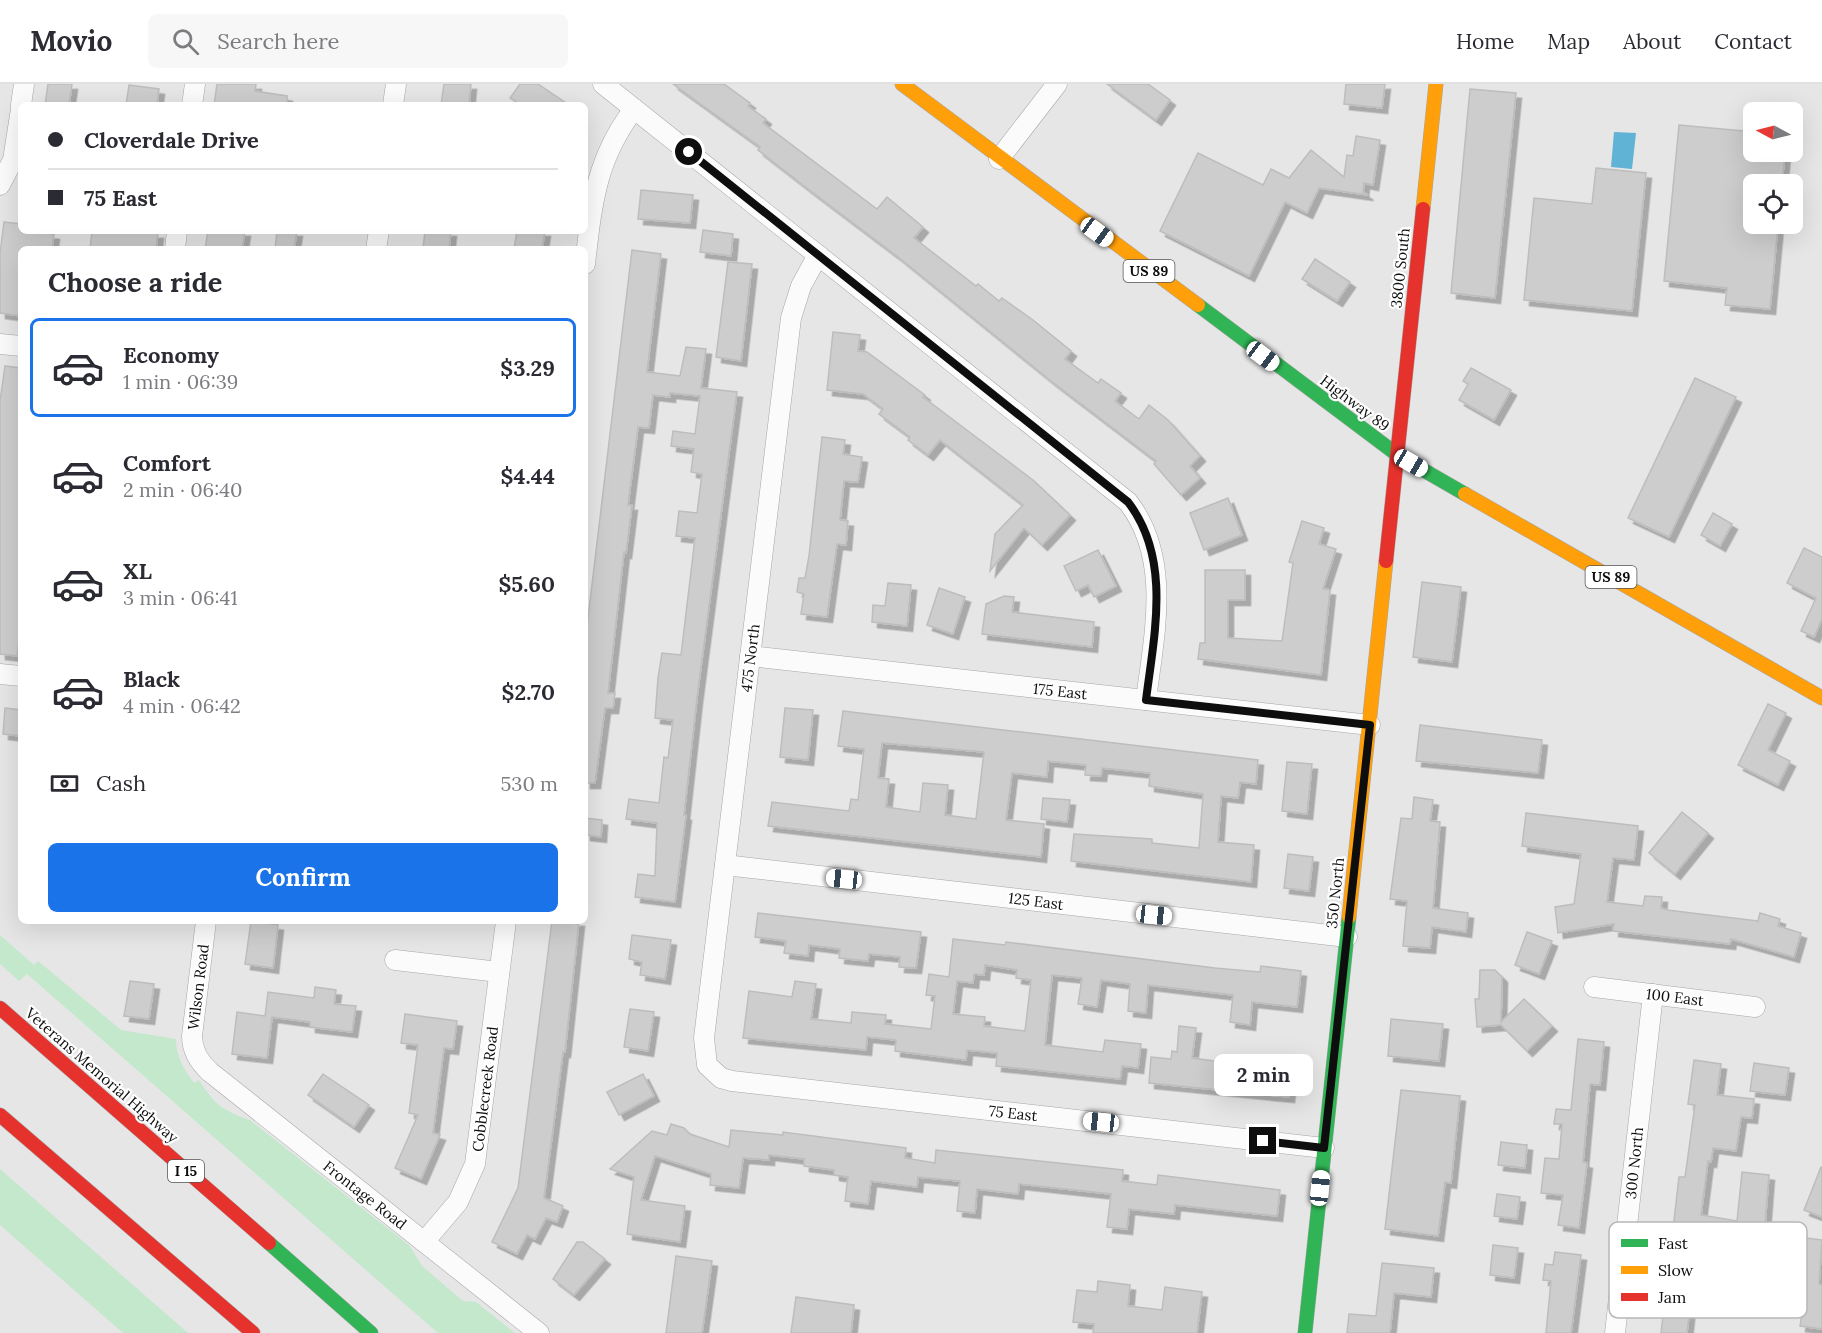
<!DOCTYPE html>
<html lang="en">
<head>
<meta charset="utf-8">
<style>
  :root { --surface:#fff; --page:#f7f7f7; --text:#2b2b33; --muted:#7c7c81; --line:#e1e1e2; --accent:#1a73e8 }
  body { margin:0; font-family:Lora,serif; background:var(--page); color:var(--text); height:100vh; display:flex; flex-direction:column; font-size:22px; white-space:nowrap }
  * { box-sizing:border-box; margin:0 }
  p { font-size:20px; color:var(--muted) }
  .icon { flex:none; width:33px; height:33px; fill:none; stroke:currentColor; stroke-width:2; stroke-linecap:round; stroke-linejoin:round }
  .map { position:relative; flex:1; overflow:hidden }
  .sheet { position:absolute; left:18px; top:162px; width:570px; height:678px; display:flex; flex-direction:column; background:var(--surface); border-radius:9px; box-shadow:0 6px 24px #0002 }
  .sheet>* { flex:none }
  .hud { position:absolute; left:18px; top:18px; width:570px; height:132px; border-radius:9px; box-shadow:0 6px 24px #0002; display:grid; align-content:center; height:132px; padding:0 30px; background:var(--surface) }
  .needle { width:39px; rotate:277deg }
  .buttons { position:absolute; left:1743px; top:18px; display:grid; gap:12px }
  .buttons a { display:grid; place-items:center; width:60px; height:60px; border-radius:9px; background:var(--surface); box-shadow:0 6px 24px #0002; font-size:30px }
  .end { position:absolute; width:27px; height:27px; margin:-14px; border:8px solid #0e0e0e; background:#fff; box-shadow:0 0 0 3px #fff }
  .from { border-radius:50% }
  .bubble { position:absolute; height:42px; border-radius:9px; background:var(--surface); box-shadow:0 6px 24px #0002; font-size:20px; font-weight:800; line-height:42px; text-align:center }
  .car { position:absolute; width:18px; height:36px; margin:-18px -9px; border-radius:8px; box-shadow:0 0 4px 2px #0007; background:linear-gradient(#fff 24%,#345 0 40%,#fff 0 76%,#345 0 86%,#fff 0) }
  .hud b { display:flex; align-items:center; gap:21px; height:57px; font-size:22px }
  .hud b+b { border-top:2px solid var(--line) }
  .hud i { width:15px; height:15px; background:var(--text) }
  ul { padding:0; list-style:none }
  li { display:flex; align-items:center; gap:18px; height:99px; margin:0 12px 9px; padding:0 18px; border:3px solid transparent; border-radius:9px }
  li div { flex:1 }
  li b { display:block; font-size:22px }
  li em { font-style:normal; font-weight:800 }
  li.selected { border-color:var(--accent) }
  li>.icon { width:54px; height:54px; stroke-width:1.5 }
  h2 { padding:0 30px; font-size:27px; line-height:72px }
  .pay { display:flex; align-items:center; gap:15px; height:66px; padding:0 30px; font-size:22px }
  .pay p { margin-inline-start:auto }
  .action { display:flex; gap:12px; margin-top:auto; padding:12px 30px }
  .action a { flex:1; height:69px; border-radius:9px; background:var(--accent); color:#fff; font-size:24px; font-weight:800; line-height:69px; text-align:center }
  header { display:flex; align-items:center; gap:36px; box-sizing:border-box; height:84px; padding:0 30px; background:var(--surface); border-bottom:2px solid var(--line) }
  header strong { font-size:28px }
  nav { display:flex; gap:33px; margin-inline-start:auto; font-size:21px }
  .search { width:420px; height:54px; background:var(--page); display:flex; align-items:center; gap:15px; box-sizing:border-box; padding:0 21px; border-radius:9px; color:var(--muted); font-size:22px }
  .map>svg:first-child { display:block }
</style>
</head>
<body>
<header>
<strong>Movio</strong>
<div class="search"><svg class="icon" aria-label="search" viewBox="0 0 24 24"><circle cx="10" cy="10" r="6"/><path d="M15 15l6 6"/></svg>Search here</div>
<nav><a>Home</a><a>Map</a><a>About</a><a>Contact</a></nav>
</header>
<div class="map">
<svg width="1822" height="1249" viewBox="0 0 1822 1249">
  <defs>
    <filter id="shadow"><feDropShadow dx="5.5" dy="5.5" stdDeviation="0" flood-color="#0004"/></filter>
  </defs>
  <rect width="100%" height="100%" fill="#e6e6e7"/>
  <!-- green -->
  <g fill="#c4e8cc">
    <path d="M0 851 34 881 38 877 121 946 176 955C176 973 184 985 194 999L199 996C214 1020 223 1027 250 1036L409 1161 422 1182 463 1217 476 1218 515 1249H438L27 890 19 897 0 880Z"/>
    <polygon points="0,1085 188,1249 123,1249 0,1141"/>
  </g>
  <!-- water -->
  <polygon fill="#61b3d6" points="1614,48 1636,49 1632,85 1611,83"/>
  <!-- building -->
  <g fill="#cdcdcd" stroke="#bdbdbd" stroke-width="1.5" fill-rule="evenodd" filter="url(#shadow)">
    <polygon points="48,0 72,0 69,21 45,21"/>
    <polygon points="217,0 256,0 255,7 287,12 287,21 214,21"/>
    <polygon points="444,0 471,0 469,21 441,21"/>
    <polygon points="520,0 538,0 569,21 521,21 510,14"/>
    <polygon points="673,0 724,0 750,19 748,22 766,35 763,39 877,125 887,113 923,143 914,154 976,202 978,200 999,217 1002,214 1033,236 1071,267 1065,275 1098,299 1101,295 1121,309 1115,317 1139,335 1149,321 1168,336 1200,372 1190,382 1200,394 1181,411 1154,380 1156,377 1051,297 898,173 808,105 758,66 760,63"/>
    <polygon points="1107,0 1148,0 1170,16 1156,36"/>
    <polygon points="1346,0 1385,0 1382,24 1344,20"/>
    <polygon points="129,1 159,5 157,21 126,21"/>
    <polygon points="1470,5 1516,9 1495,214 1451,209"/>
    <polygon points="1679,41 1754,48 1754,68 1785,68 1782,100 1754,100 1754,140 1778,140 1770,225 1725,221 1727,204 1664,197"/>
    <polygon points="1356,52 1380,56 1373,101 1364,99 1363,108 1368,111 1319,104 1307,129 1285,118 1249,192 1160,147 1198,69 1263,101 1271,85 1289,94 1311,66 1344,93 1347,71 1353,72"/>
    <polygon points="1596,84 1646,89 1632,227 1524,216 1534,114 1592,120"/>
    <polygon points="641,106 693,111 690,139 638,135"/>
    <polygon points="4,138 21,140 21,147 54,150 52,165 21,165 21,232 0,229 0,169"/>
    <polygon points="703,146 733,150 731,172 700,168"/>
    <polygon points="92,147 158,149 156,165 90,165"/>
    <polygon points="208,147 245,147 242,165 205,165"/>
    <polygon points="277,147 297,147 294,165 275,165"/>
    <polygon points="425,147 451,147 449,165 423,165"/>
    <polygon points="517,147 545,147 542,165 514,165"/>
    <polygon points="632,166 661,170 647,288 680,292 686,263 706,265 701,304 737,308 697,614 684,731 686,731 675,818 635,813 638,790 655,792 657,739 626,735 629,715 659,719 664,673 668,674 673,636 655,634 658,594 662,569 681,571 695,454 676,452 679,427 697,429 702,390 691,388 694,365 671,362 673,347 695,350 700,312 670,309 670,313 653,311 649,344 638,343 628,421 632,421 626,469 624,468 608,609 615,609 613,624 605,624 595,699 585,699 585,559"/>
    <polygon points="1315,175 1350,198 1337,217 1302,195"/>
    <polygon points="728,178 752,180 741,277 716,273"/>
    <polygon points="833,248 860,251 858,267 867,268 925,311 923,313 1033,396 1070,431 1042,461 1024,444 990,487 995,450 1023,421 940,356 928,371 908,356 910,353 879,330 883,325 863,310 827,306"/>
    <polygon points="5,282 21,284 21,540 17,572 0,570 0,317"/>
    <polygon points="1471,284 1511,306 1494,336 1459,316 1468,300 1463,297"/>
    <polygon points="1695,294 1736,313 1669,453 1628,434"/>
    <polygon points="822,353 845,356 843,370 862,373 858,398 844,397 840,436 848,437 846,461 837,460 827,533 801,530 804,510 797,508 799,494 805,494 809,472"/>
    <polygon points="1228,414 1242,451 1204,466 1190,429"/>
    <polygon points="1713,429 1732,440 1720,462 1701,451"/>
    <polygon points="1302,437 1324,444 1319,460 1336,465 1323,505 1330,506 1321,591 1198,575 1200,559 1205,559 1205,486 1245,486 1245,516 1228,516 1228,554 1282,557 1293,479 1289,478"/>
    <polygon points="1804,464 1822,473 1822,535 1814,553 1801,547 1816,514 1787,499"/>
    <polygon points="1098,466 1116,502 1094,513 1088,501 1076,507 1064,482"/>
    <polygon points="1422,498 1461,503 1452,578 1413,573"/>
    <polygon points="888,499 911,501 907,542 872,538 873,521 885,522"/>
    <polygon points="939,504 965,513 953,550 927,541"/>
    <polygon points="1004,512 1014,513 1012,528 1094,538 1092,563 982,550 986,520"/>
    <polygon points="1768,620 1786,629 1768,666 1790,677 1778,701 1738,681"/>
    <polygon points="5,624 21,626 21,652 3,650"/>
    <polygon points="785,624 813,626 808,676 780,673"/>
    <path d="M843 627 1258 676 1256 700 1240 698 1238 714 1221 712 1218 758 1254 761 1251 798 1071 777 1074 750 1152 755V759L1199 764 1203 710 1149 702 1150 689 1102 684 1101 692 1085 691 1086 681 1048 677 1047 693 1012 689 1006 736 1044 740 1041 773 768 742 772 718 849 727 851 715 858 716 864 665 838 662ZM882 659 984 668 976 735 945 731 948 701 923 699 920 728 886 723 889 695 878 694Z"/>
    <polygon points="1420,641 1542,656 1538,689 1416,677"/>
    <polygon points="1287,678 1312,680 1307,730 1282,727"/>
    <polygon points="1414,713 1433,716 1430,737 1440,738 1433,824 1468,829 1466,848 1432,843 1430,864 1403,862 1407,817 1390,815 1401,734 1412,735"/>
    <polygon points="1043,714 1070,716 1067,738 1041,735"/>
    <polygon points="1682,728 1708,749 1675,790 1649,769"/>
    <polygon points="1526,729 1638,742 1634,776 1613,774 1607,818 1643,822 1645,812 1662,813 1661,824 1667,826 1758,837 1760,829 1780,835 1778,842 1801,849 1794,873 1731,855 1730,860 1613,847 1614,840 1558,849 1555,823 1574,820 1581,770 1522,762"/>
    <polygon points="585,734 602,736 601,753 585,751"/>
    <polygon points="1288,770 1313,773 1309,807 1284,804"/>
    <polygon points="758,829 921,848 916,884 899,883 900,873 869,870 868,877 839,874 840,865 809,861 808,872 784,869 786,857 755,853"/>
    <polygon points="251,837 278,841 273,884 245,880"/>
    <polygon points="552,837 579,837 565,968 563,968 544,1114 563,1122 557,1138 546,1134 535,1155 527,1151 517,1170 492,1158 518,1104"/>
    <polygon points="1527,848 1552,857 1539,890 1515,881"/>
    <polygon points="632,851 671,856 665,895 640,891 642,878 629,875"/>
    <path d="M953 855 1005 861 1006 858 1215 884 1260 888 1261 882 1301 887 1297 923 1252 918 1250 941 1230 938 1233 911 1148 901 1146 929 1128 927 1130 900 1101 896 1097 923 1078 920 1082 894 1052 891 1045 961 1103 968 1105 956 1141 960 1138 984 1122 982 1120 995 996 982 997 969 967 966 966 976 895 967 896 956 867 953 866 966 743 954 749 907 792 913 795 897 816 900 811 935 851 939 852 928 886 931 885 940 931 945 935 912 926 911 929 890 949 893ZM985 881 1017 886 1016 894 1031 896 1025 947 984 942 985 933 953 930 957 897 973 899 974 890 984 891Z"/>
    <polygon points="1480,886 1495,886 1502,893 1501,938 1524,915 1552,942 1527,967 1501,941 1477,943 1475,915 1479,915"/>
    <polygon points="130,897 154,900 149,935 124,932"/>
    <polygon points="315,903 336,906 334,920 356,922 352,948 310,943 310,938 272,933 267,974 232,970 237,928 265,932 268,908 314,914"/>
    <polygon points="630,925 654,928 648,967 624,963"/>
    <polygon points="405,930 457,937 453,965 444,964 433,1049 440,1051 421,1095 395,1084 418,1031 409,1029 418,961 401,959"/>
    <polygon points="1391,935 1443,940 1439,977 1388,972"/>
    <polygon points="1179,942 1196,944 1192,974 1292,987 1289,1013 1149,999 1151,973 1171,975 1172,967 1177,968"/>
    <polygon points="1578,955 1604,958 1600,1001 1590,1000 1583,1078 1587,1079 1579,1144 1558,1141 1563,1111 1541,1109 1545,1074 1559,1075 1562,1040 1554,1040 1556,1025 1571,1026"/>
    <polygon points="1694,976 1721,980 1717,1011 1754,1015 1752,1034 1741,1033 1736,1067 1713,1064 1711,1078 1708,1077 1701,1131 1737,1137 1742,1088 1769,1091 1765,1141 1761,1167 1697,1158 1693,1194 1708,1196 1705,1216 1691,1214 1687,1249 1661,1249 1679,1093 1685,1093 1695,1021 1688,1020"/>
    <polygon points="1754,979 1789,984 1785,1011 1750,1007"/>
    <polygon points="323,990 369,1021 354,1043 308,1011"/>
    <polygon points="643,990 654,1012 619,1031 607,1008"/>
    <polygon points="1401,1006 1460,1012 1451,1099 1445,1098 1438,1152 1385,1145"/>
    <polygon points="671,1040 684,1044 690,1050 729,1063 731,1046 783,1051 783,1048 906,1064 905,1074 935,1079 936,1066 1123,1086 1122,1097 1157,1101 1158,1091 1280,1106 1277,1132 1175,1121 1174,1130 1129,1125 1127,1145 1107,1143 1111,1110 1019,1100 1018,1110 977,1105 975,1129 957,1127 960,1097 918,1093 917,1103 871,1097 868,1120 845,1117 848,1093 834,1091 834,1086 804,1082 804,1075 769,1071 769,1076 743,1074 739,1104 710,1101 711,1090 655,1072 641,1116 685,1122 680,1158 627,1150 634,1093 610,1085 652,1047 667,1051"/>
    <polygon points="1501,1058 1527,1061 1525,1084 1498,1081"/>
    <polygon points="1821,1083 1822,1083 1822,1133 1804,1126"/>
    <polygon points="1497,1110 1520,1113 1517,1135 1494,1132"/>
    <polygon points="1799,1153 1822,1156 1819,1200 1822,1201 1822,1245 1800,1242 1803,1223 1792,1221"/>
    <polygon points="577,1158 583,1158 605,1175 574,1211 553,1195"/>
    <polygon points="1493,1161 1518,1164 1514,1194 1490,1191"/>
    <polygon points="1555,1168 1581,1171 1571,1249 1546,1249 1551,1197 1543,1196 1545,1180 1553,1181"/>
    <polygon points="676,1172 712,1177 702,1249 666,1249"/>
    <polygon points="1382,1179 1434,1184 1431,1213 1394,1209 1390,1249 1347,1249 1349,1230 1376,1232"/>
    <polygon points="1098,1197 1130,1201 1128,1222 1162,1226 1165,1203 1202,1208 1197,1249 1093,1249 1094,1240 1073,1238 1077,1206 1097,1208"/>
    <polygon points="796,1213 854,1221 851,1249 791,1249"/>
  </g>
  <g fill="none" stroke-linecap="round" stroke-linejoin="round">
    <defs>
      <g id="street">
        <path d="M603 0 1128 418C1172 475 1154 551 1146 616"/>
        <polyline points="21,21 24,0"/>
        <polyline points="192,21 195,0"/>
        <polyline points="393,21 396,0"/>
        <polyline points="999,75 1057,0"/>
        <polyline points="0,101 13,76 21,25"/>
        <polyline points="175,165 177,147"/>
        <polyline points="376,165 379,147"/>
        <polyline points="818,171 801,202 791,234 704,954 707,981 721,994 732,997 1324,1064"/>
        <path d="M585 180C592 119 596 75 634 25"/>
        <polyline points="0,260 21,262"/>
        <polyline points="750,572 1370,641"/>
        <polyline points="0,590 21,592"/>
        <polyline points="725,781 1347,853"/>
        <path d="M206 837 192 952C192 967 199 978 210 988L539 1249"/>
        <polyline points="395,876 499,888"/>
        <polyline points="1594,903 1755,923"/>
        <polyline points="424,1158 458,1118 475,1080 506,837"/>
        <polyline points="1615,1249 1653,910"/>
      </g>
      <g id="fast">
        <polyline points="1198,221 1399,372 1465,410"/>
        <polyline points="269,1159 371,1249"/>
        <polyline points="1305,1249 1349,833"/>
      </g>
      <g id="slow">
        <polyline points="902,0 1198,221"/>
        <polyline points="1423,125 1436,0"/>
        <polyline points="1465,410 1822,614"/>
        <polyline points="1349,833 1386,477"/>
      </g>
      <g id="jam">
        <polyline points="1386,477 1423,125"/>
        <polyline points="0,924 269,1159"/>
        <polyline points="0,1031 253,1249"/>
      </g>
    </defs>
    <!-- street casing -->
    <use href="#street" stroke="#a6a6a7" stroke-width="21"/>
    <!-- fast casing -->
    <use href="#fast" stroke="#a6a6a7" stroke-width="15"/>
    <!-- slow casing -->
    <use href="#slow" stroke="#a6a6a7" stroke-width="15"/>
    <!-- jam casing -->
    <use href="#jam" stroke="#a6a6a7" stroke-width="15"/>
    <!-- street -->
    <use href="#street" stroke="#fbfbfb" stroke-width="20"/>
    <!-- fast -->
    <use href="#fast" stroke="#30b455" stroke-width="14"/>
    <!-- slow -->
    <use href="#slow" stroke="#ff9f0a" stroke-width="14"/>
    <!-- jam -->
    <use href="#jam" stroke="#e5322d" stroke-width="14"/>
  </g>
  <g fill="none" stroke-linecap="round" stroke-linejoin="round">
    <!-- route -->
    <path stroke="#0e0e0e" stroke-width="8" d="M689 68 1128 418C1172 475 1154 551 1146 616L1370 641 1324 1064 1263 1057"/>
  </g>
  <g text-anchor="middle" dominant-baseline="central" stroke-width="4.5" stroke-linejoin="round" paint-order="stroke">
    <!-- shield labels -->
    <g fill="#fff" stroke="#565656" stroke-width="1.5">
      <rect x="1123.5" y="176" width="51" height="22" rx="4.5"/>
      <rect x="1585.5" y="482" width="51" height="22" rx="4.5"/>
      <rect x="168" y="1076" width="36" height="22" rx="4.5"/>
    </g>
    <g font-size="14" font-weight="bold" fill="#0e0e0e">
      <text x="1149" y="187">US 89</text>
      <text x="1611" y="493">US 89</text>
      <text x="186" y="1087">I 15</text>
    </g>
    <!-- street labels -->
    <g font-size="15" fill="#0e0e0e" stroke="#fff">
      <text transform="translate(1400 184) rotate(-84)">3800 South</text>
      <text transform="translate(1355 319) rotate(37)">Highway 89</text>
      <text transform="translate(750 574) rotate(-83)">475 North</text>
      <text transform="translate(1060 607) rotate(6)">175 East</text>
      <text transform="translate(1335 809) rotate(-84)">350 North</text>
      <text transform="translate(1036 817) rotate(7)">125 East</text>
      <text transform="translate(198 903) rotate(-83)">Wilson Road</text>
      <text transform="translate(1675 913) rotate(7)">100 East</text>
      <text transform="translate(102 991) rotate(41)">Veterans Memorial Highway</text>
      <text transform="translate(485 1005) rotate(-83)">Cobblecreek Road</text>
      <text transform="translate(1013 1029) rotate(6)">75 East</text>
      <text transform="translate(1634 1079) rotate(-84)">300 North</text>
      <text transform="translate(365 1111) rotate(38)">Frontage Road</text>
    </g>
  </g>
  <!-- legend -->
  <rect x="1609" y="1138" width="198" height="96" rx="9" fill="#fff" stroke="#b7b7b7" stroke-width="1.5"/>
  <rect x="1621" y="1155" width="27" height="8" fill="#30b455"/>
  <rect x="1621" y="1182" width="27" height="8" fill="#ff9f0a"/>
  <rect x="1621" y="1209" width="27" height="8" fill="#e5322d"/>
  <g font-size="16" fill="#0e0e0e">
    <text x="1658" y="1165">Fast</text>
    <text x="1658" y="1192">Slow</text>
    <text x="1658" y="1219">Jam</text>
  </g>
</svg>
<div class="buttons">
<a><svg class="needle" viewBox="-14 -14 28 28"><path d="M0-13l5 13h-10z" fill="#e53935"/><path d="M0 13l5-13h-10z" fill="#7c7c81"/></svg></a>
<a><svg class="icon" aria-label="locate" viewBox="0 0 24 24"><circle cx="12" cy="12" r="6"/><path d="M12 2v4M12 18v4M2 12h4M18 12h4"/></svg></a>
</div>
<i class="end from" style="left:689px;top:68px"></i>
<i class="end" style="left:1263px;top:1057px"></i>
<div class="bubble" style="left:1214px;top:970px;width:99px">2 min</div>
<i class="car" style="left:1097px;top:148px;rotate:126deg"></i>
<i class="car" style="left:1263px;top:272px;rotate:127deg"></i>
<i class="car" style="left:1411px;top:379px;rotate:120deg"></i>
<i class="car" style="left:844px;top:795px;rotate:276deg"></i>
<i class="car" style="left:1154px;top:831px;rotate:96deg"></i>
<i class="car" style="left:1101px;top:1038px;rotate:276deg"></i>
<i class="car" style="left:1320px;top:1104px;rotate:6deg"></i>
<div class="hud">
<b><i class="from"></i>Cloverdale Drive</b>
<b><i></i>75 East</b>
</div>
<section class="sheet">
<h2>Choose a ride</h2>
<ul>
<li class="selected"><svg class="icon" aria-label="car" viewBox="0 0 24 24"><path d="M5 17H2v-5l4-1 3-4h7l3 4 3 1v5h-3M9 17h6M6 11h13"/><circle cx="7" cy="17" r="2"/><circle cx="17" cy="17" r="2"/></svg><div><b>Economy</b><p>1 min · 06:39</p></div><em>$3.29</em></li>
<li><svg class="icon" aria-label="car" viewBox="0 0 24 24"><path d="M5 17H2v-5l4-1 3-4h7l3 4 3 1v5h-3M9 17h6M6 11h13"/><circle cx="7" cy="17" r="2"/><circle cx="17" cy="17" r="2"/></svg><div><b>Comfort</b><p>2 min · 06:40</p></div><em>$4.44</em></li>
<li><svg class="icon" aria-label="car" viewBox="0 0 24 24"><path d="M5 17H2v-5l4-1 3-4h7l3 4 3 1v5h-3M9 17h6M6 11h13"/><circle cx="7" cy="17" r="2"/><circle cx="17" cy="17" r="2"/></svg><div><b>XL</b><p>3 min · 06:41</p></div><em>$5.60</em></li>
<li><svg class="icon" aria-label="car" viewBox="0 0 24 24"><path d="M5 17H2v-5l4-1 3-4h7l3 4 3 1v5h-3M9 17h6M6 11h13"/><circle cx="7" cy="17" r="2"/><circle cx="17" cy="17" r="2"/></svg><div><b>Black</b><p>4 min · 06:42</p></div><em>$2.70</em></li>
</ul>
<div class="pay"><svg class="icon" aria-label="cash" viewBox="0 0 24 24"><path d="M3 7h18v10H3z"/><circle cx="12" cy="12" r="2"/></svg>Cash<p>530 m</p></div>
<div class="action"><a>Confirm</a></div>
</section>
</div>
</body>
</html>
